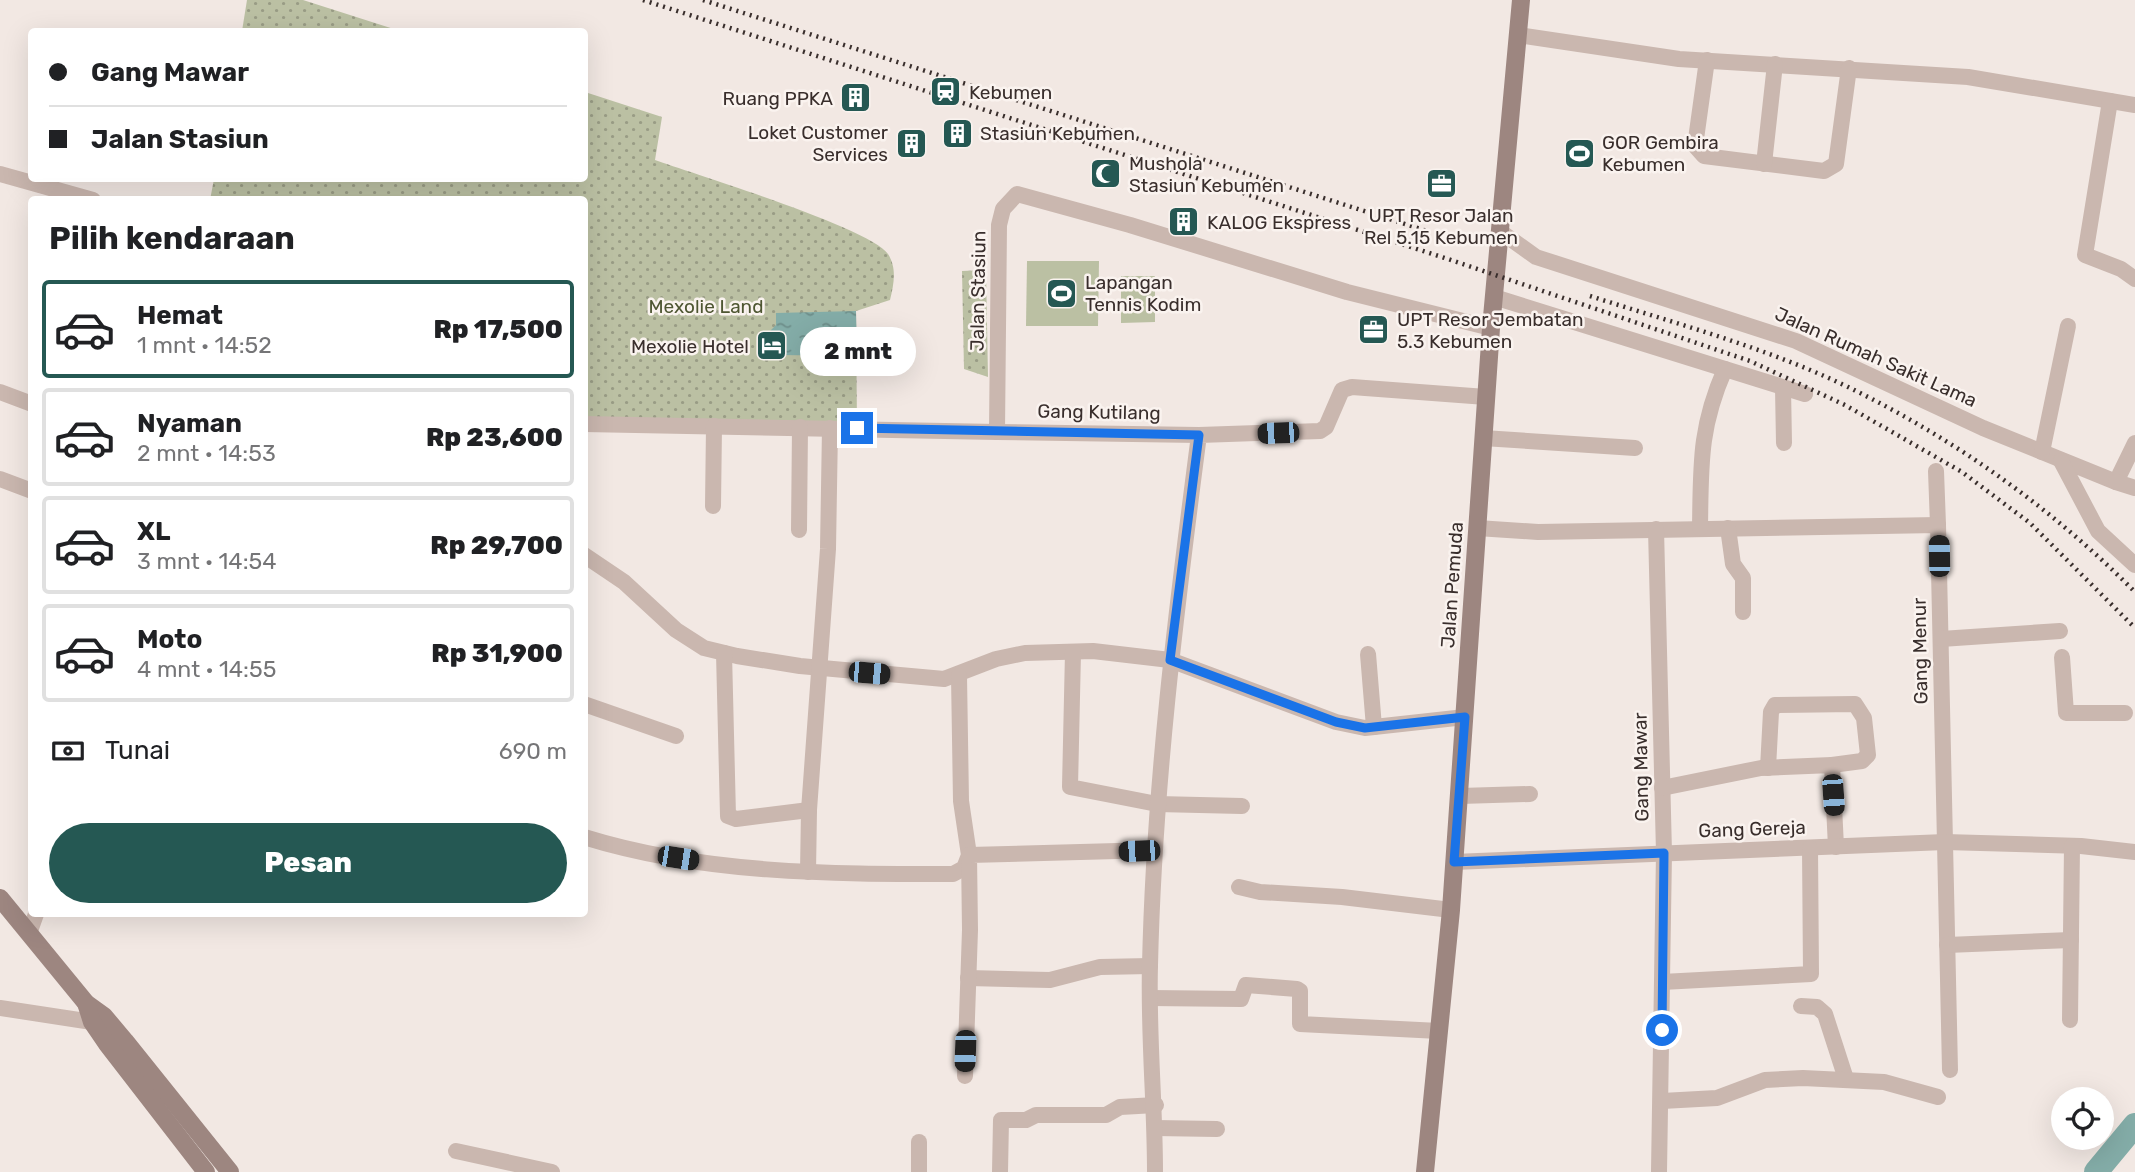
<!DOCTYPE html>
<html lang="id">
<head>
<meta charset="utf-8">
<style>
  :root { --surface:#fff; --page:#f6f6f6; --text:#202124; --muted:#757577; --line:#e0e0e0; --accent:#255853 }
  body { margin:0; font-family:Rubik,sans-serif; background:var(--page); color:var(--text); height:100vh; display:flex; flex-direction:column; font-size:26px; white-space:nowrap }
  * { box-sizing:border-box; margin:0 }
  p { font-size:23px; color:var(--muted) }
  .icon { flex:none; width:38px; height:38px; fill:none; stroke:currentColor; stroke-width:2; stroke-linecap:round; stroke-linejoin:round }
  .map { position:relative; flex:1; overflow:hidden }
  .panel { position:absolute; left:28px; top:196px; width:560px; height:721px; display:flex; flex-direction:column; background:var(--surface); border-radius:7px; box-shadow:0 7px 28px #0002 }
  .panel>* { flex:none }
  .banner { position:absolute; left:28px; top:28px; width:560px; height:154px; border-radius:7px; box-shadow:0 7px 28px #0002; display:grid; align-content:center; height:154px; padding:0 21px; background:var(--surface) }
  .fabs { position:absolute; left:2051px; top:1087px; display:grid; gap:14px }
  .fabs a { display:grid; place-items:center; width:63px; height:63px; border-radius:50%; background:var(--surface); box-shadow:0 7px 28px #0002; font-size:35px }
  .end { position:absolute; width:32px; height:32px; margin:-16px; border:9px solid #1a73e8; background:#fff; box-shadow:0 0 0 4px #fff }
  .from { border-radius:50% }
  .bubble { position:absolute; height:49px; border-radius:24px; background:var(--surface); box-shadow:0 7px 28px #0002; font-size:23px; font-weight:800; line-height:49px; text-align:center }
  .car { position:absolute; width:21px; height:42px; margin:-21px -10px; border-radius:9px; box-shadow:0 0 5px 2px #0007; background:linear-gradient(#222 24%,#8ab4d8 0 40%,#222 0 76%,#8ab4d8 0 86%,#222 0) }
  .banner b { display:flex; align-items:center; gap:24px; height:66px; font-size:26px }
  .banner b+b { border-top:2px solid var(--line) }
  .banner i { width:18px; height:18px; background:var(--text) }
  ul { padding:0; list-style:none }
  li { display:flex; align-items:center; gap:21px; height:98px; margin:0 14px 10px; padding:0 7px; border:4px solid var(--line); border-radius:7px }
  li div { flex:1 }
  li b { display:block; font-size:26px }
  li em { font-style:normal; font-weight:800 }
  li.on { border-color:var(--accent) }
  li>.icon { width:63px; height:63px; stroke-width:1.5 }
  h2 { padding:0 21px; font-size:32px; line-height:84px }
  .pay { display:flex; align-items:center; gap:18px; height:77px; padding:0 21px; font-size:26px }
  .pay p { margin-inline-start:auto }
  .cta { display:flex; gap:14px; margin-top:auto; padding:14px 21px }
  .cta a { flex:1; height:80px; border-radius:42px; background:var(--accent); color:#fff; font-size:28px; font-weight:800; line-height:80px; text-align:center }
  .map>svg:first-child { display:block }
</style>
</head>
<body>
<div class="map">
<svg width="2135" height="1172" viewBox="0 0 2135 1172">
  <defs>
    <pattern id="park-dots" width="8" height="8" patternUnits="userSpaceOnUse" patternTransform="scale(1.75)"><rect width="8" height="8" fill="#bbc0a3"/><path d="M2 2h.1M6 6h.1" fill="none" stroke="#999c85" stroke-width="1.8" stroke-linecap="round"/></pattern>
    <pattern id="water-ripples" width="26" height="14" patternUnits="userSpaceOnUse" patternTransform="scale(1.75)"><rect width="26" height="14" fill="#84ada8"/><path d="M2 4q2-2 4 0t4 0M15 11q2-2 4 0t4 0" fill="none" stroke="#6d8d89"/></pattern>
  </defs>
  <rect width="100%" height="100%" fill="#f2e8e3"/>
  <!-- park -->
  <g fill="url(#park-dots)">
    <polygon points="247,0 303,0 400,31 242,31"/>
    <path d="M585 92 662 117 655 160C694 174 871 228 888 254 897 268 894 284 890 300L856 311 857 428 585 424 584 200H210L214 179 584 178Z"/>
    <polygon points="986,270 988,377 964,369 962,271"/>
  </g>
  <!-- pitch -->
  <g fill="#bbc0a3">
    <polygon points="1027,261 1099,261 1098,326 1026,326"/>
    <polygon points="1121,276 1155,276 1155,322 1121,323"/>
  </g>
  <!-- water -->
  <polygon fill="url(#water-ripples)" points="856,311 857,356 778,355 768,343 769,332 776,325 776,313"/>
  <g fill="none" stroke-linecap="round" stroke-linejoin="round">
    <!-- river -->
    <polyline stroke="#84ada8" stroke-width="24" points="2096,1172 2135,1125"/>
    <!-- minor -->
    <g stroke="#cab7af" stroke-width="16">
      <polyline points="1518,35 1679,59 1968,77 2135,105"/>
      <polyline points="1707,60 1696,139 1696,147 1704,156 1824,171 1836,164 1849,68"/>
      <polyline points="2110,101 2085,255 2121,269 2135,279"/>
      <polyline points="1764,164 1775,64"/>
      <polyline points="0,174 93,200"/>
      <polyline points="1501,232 1536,257 1796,341 1983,428 2116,482 2135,443"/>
      <polyline points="1494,297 1805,394"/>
      <polyline points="1783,388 1784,443"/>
      <polyline points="0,392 32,404"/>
      <polyline points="584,424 997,432 999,225 1003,209 1017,194 1130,225 1347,292 1491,328"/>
      <polyline points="997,432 1199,435"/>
      <polyline points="1483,438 1635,448"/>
      <polyline points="2042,452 2068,326"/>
      <polyline points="2061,461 2098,531 2135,565"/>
      <polyline points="1936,471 1938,525"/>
      <polyline points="0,479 32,491"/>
      <polyline points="2116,482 2135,488"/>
      <polyline points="713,506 714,426"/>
      <polyline points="1477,528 1538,532 1938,525 1950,1070"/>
      <path d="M1700 528C1701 465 1699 428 1725 369"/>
      <polyline points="1728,528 1733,564 1743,578 1743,612"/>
      <polyline points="1656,529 1664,853 1659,1172"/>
      <polyline points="799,530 800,427"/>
      <polyline points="584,555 624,582 676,630 704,648 737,656 800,666 944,679 996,659 1025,653 1093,651 1170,660 1336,722 1365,728 1465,717"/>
      <polyline points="1941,639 2060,631"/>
      <polyline points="1073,652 1070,787 1157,804 1242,806"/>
      <polyline points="724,653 728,816 736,819 809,810"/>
      <polyline points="1368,654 1374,727"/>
      <polyline points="2062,657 2066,713 2125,713"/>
      <polyline points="584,704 676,736"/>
      <polyline points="1768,768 1771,712 1775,705 1855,704 1864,718 1868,755 1862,761 1832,765"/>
      <polyline points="1662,788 1761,768 1832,765 1836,847"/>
      <polyline points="1460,796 1530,794"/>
      <path d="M584 837C703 874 830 874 953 874L964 868 969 855 961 801 959 676"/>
      <polyline points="1454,862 1945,842 2081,846 2135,852"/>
      <polyline points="808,872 809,810 828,549 830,428"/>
      <polyline points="1239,887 1260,892 1342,897 1451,910"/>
      <polyline points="30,931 36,914"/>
      <polyline points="1947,945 2071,940"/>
      <polyline points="968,978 1050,980 1100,967 1150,966"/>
      <polyline points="1662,982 1811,974 1810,848"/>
      <polyline points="1150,998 1241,999 1246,985 1297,989 1300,991 1300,1024 1439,1031"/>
      <polyline points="1801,1006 1817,1007 1825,1014 1846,1079"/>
      <polyline points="0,1008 92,1022 101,1017"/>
      <polyline points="2070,1020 2072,846"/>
      <polyline points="965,1076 970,930 969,855 1154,850"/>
      <polyline points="1662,1101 1717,1098 1765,1080 1803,1078 1884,1082 1938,1097"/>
      <polyline points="1155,1128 1217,1129"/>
      <polyline points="919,1142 919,1172"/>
      <polyline points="456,1151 552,1172"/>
      <polyline points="1000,1172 1001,1120 1026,1120 1036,1115 1106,1115 1120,1107 1156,1105"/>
      <path d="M1155 1172C1155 1103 1148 1034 1150 965 1154 787 1176 611 1199 435L1320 431 1326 427 1342 390 1352 387 1486 397"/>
    </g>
    <!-- secondary -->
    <g stroke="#9d8680" stroke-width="18">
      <polyline points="0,898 86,1003 104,1016 125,1041 230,1172"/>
      <polyline points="86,1003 92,1022 107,1044 206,1172"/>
      <polyline points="1425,1172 1451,910 1491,328 1521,0"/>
    </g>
    <!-- rail -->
    <g stroke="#392e2c" stroke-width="4.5" stroke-dasharray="2 5" stroke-linecap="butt">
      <polyline points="643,0 1448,259 1750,361 1845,405 1962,472 2030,523 2135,628"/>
      <polyline points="703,0 1430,232"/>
      <path d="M1590 296C1677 324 1768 348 1850 388 1955 439 2053 509 2135 592"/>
    </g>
  </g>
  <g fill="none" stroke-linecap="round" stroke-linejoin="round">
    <!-- route -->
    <polyline stroke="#1a73e8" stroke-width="9" points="857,428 1199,435 1170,660 1336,722 1365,728 1465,717 1454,862 1664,853 1662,1030"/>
  </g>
  <!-- icons -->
  <defs>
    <symbol id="station-square" viewBox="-11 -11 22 22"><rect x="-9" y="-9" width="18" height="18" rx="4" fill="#255853" stroke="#faf3ef"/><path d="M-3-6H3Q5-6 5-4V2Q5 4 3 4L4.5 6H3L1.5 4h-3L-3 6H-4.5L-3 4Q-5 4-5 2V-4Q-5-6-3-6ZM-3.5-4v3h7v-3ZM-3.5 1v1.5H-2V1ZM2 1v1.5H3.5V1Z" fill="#fff"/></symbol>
    <symbol id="building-square" viewBox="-11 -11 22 22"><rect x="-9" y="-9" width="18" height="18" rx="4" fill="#255853" stroke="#faf3ef"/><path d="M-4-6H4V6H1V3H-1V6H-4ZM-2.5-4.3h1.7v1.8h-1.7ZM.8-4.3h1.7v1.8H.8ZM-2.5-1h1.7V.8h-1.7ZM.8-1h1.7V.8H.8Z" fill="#fff"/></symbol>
    <symbol id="stadium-square" viewBox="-11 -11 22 22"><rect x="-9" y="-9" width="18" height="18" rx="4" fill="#255853" stroke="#faf3ef"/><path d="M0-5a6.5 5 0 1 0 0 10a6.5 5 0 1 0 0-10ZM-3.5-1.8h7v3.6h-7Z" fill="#fff"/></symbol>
    <symbol id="mosque-square" viewBox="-11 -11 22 22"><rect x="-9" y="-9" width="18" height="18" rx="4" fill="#255853" stroke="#faf3ef"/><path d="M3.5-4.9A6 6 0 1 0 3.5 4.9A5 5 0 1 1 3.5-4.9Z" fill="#fff"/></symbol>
    <symbol id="office-square" viewBox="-11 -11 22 22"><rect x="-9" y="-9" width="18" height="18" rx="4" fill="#255853" stroke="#faf3ef"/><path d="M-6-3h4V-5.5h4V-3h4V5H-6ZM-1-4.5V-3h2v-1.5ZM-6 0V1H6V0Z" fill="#fff"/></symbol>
    <symbol id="hotel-square" viewBox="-11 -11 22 22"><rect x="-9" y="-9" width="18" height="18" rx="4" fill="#255853" stroke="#faf3ef"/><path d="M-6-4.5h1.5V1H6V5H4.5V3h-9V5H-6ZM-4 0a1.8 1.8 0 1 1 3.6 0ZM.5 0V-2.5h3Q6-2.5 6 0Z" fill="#fff"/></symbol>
  </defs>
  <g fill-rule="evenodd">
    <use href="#station-square" x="928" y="74" width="35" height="35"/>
    <use href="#building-square" x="838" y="80" width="35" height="35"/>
    <use href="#building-square" x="940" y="116" width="35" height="35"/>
    <use href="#building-square" x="894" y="126" width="35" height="35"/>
    <use href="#stadium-square" x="1562" y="136" width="35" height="35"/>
    <use href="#mosque-square" x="1088" y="156" width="35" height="35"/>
    <use href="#office-square" x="1424" y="166" width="35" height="35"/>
    <use href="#building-square" x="1166" y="204" width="35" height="35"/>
    <use href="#stadium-square" x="1044" y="276" width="35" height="35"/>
    <use href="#office-square" x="1356" y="312" width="35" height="35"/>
    <use href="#hotel-square" x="754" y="328" width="35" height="35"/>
  </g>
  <g text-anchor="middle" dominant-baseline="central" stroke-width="5" stroke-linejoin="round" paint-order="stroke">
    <!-- poi labels -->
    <g font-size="19" fill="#392e2c" stroke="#faf3ef" text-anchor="start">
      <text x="969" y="92">Kebumen</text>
      <text x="833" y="98" text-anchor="end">Ruang PPKA</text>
      <text x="888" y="132" text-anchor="end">Loket Customer<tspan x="888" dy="22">Services</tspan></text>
      <text x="980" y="133">Stasiun Kebumen</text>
      <text x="1602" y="142">GOR Gembira<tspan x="1602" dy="22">Kebumen</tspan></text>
      <text x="1129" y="163">Mushola<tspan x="1129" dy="22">Stasiun Kebumen</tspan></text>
      <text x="1441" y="215" text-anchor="middle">UPT Resor Jalan<tspan x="1441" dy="22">Rel 5.15 Kebumen</tspan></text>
      <text x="1207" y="222">KALOG Ekspress</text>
      <text x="1085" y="282">Lapangan<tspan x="1085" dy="22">Tennis Kodim</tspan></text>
      <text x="1397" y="319">UPT Resor Jembatan<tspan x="1397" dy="22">5.3 Kebumen</tspan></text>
      <text x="749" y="346" text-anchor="end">Mexolie Hotel</text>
    </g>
    <!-- street labels -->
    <g font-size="19" fill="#392e2c" stroke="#faf3ef">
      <text transform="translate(978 291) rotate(-89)">Jalan Stasiun</text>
      <text transform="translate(1876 357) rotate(24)">Jalan Rumah Sakit Lama</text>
      <text transform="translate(1099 412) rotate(1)">Gang Kutilang</text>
      <text transform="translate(1452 585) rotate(-86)">Jalan Pemuda</text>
      <text transform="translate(1920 651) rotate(-91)">Gang Menur</text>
      <text transform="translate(1641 767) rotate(-91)">Gang Mawar</text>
      <text transform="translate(1752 829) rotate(-2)">Gang Gereja</text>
    </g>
    <!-- park labels -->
    <g font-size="19" fill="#4e5632" stroke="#faf3ef">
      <text x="706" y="306">Mexolie Land</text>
    </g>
  </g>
</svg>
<div class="fabs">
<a><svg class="icon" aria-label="locate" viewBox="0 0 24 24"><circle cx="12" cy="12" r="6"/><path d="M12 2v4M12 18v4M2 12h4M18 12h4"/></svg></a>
</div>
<i class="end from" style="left:1662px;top:1030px"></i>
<i class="end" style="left:857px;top:428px"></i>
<div class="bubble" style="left:800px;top:327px;width:116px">2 mnt</div>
<i class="car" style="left:1278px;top:433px;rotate:268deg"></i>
<i class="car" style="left:1939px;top:556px;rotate:359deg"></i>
<i class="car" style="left:869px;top:673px;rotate:95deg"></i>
<i class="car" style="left:1833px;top:795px;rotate:176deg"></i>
<i class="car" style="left:1139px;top:851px;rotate:268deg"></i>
<i class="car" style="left:678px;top:858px;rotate:99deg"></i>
<i class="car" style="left:965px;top:1051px;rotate:182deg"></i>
<div class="banner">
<b><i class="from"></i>Gang Mawar</b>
<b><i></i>Jalan Stasiun</b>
</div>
<section class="panel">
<h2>Pilih kendaraan</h2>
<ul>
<li class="on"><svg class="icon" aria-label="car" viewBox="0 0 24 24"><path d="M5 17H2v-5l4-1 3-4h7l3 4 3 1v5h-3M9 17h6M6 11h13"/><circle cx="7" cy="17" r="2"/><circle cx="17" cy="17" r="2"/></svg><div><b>Hemat</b><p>1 mnt · 14:52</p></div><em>Rp 17,500</em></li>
<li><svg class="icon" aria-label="car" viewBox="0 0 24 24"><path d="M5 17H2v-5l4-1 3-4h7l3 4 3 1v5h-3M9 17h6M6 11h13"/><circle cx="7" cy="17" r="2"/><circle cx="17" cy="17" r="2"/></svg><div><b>Nyaman</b><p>2 mnt · 14:53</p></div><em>Rp 23,600</em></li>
<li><svg class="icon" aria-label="car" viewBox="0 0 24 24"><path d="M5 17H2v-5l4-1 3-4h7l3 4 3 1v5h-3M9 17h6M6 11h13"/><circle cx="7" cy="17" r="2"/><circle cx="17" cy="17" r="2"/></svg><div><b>XL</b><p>3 mnt · 14:54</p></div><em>Rp 29,700</em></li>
<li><svg class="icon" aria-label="car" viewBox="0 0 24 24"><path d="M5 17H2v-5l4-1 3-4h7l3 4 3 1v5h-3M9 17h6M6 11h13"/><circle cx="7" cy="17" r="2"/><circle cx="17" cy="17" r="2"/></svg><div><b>Moto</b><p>4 mnt · 14:55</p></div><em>Rp 31,900</em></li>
</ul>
<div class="pay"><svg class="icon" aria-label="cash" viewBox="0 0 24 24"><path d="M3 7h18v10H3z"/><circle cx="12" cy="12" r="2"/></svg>Tunai<p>690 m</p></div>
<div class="cta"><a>Pesan</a></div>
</section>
</div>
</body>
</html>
